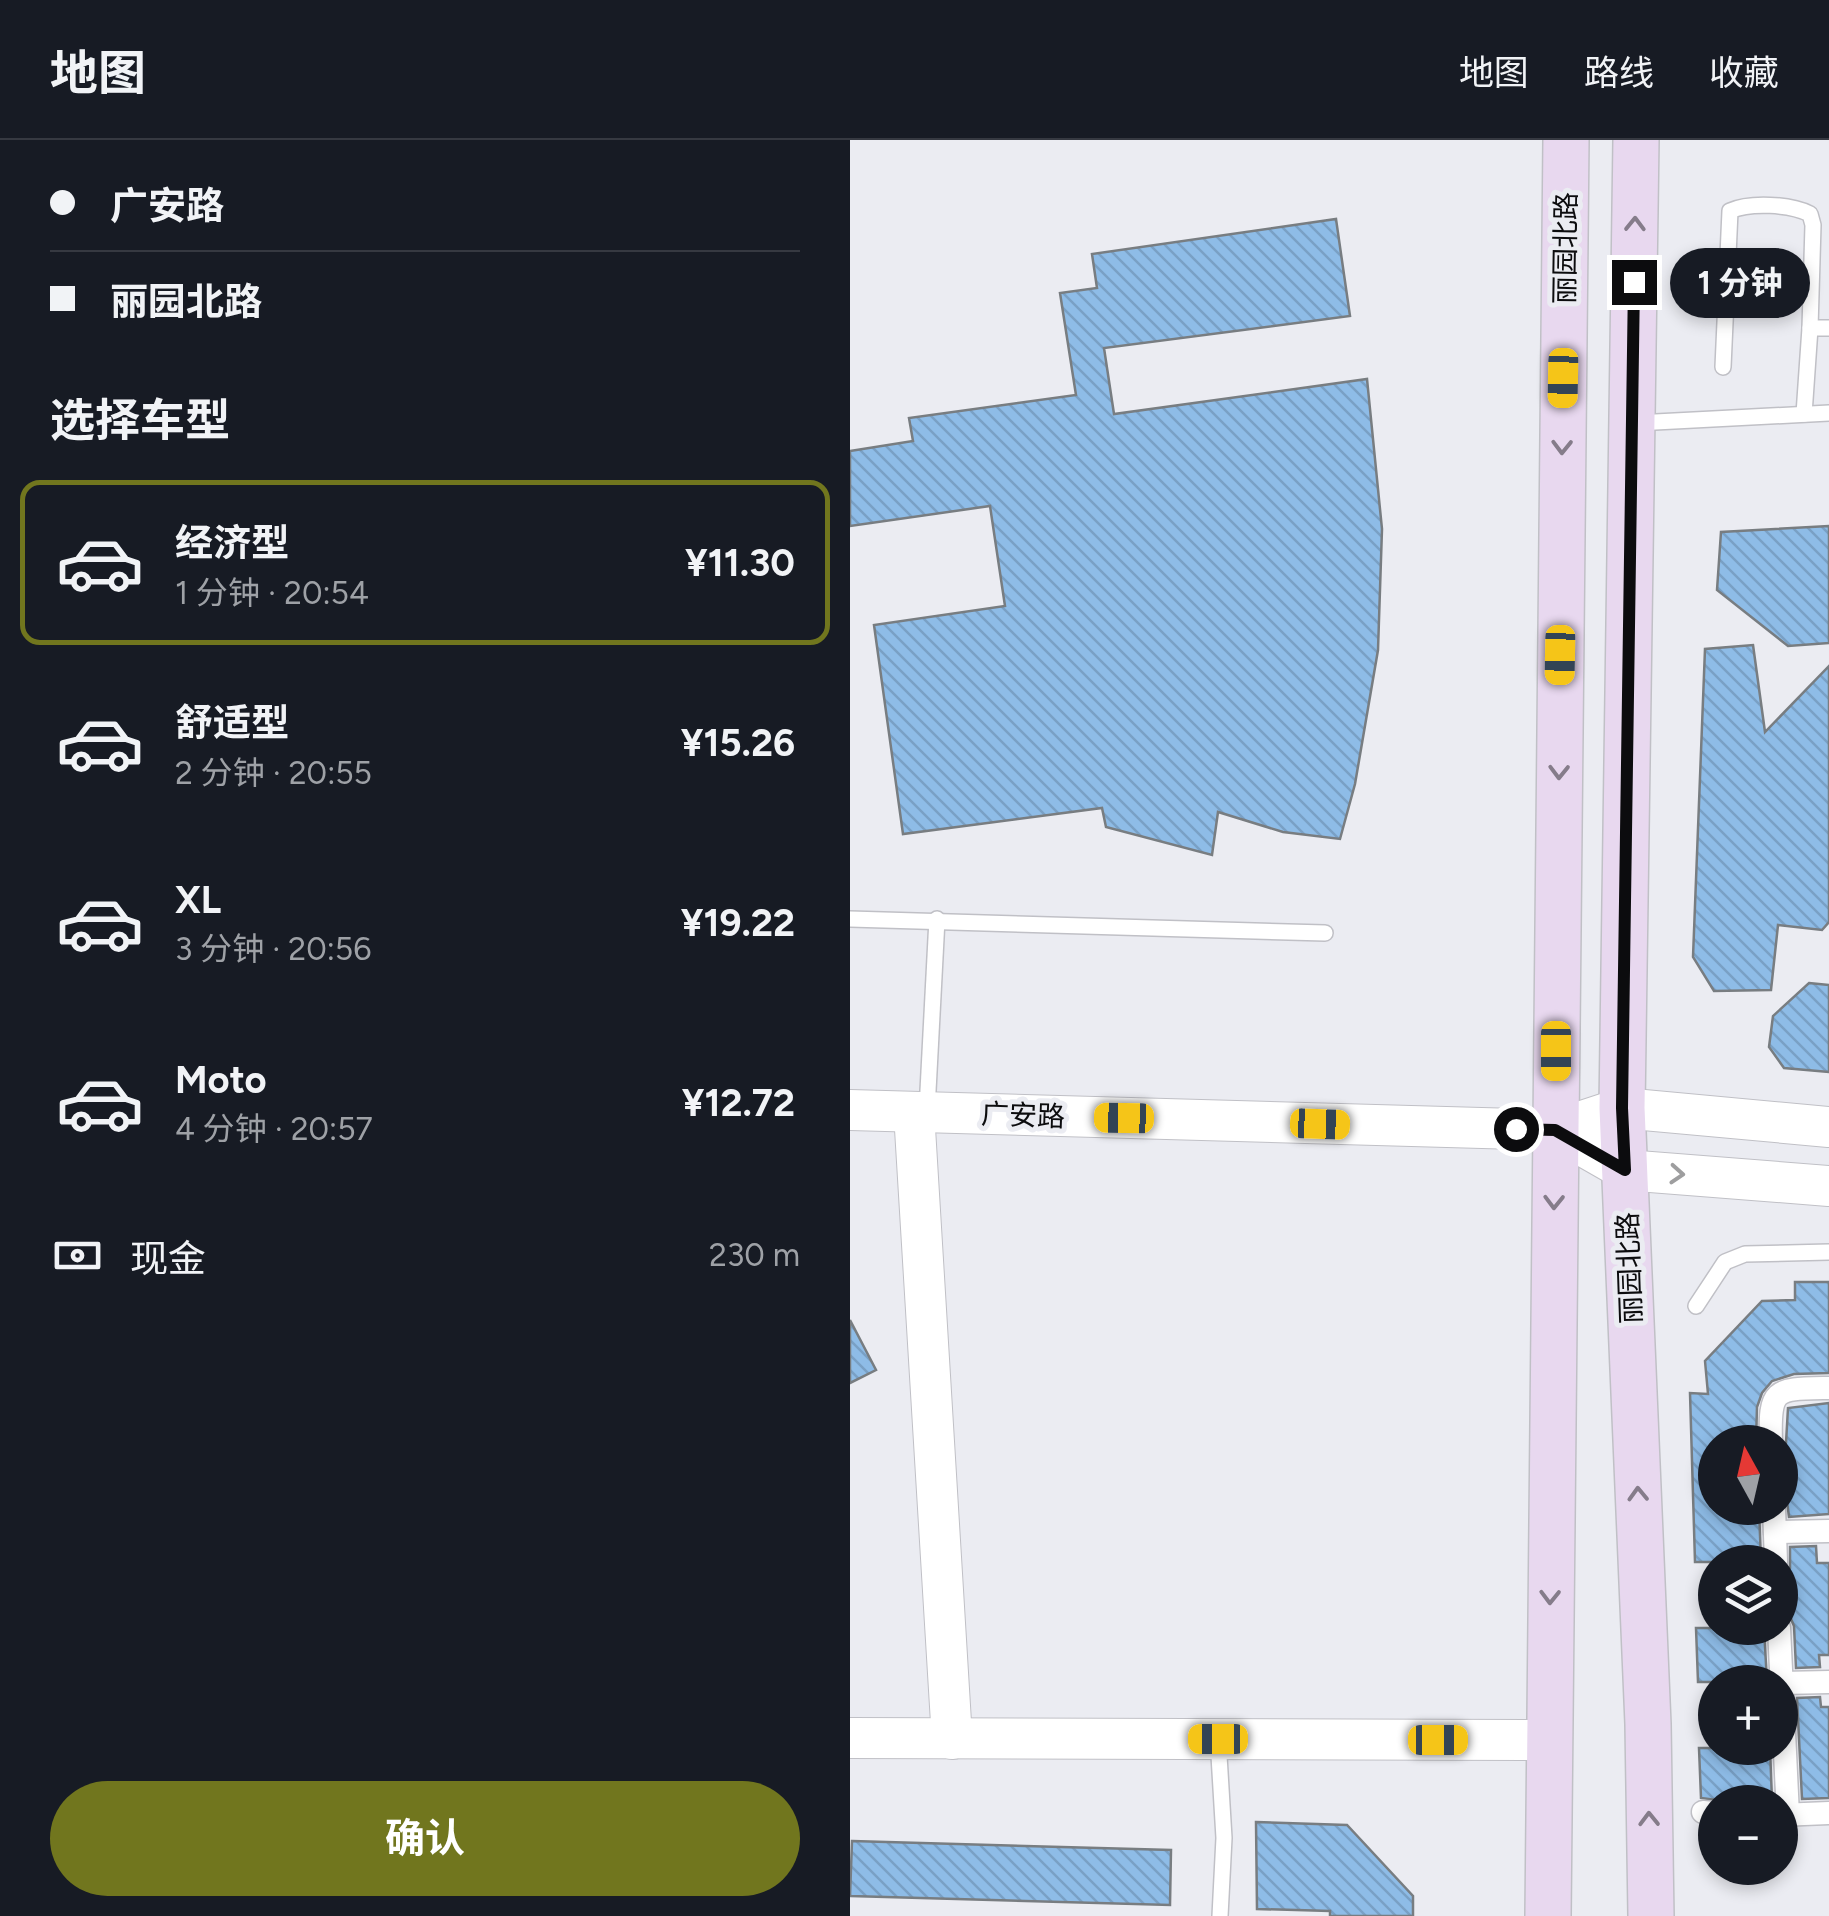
<!DOCTYPE html>
<html lang="zh">
<head>
<meta charset="utf-8">
<style>
  :root { --surface:#171b24; --page:#242831; --text:#f1f3f6; --muted:#9ea1a6; --line:#363941; --accent:#71761e }
  body { margin:0; font-family:Figtree,"Noto Sans SC",sans-serif; background:var(--page); color:var(--text); height:100vh; display:flex; flex-direction:column; font-size:38px; white-space:nowrap }
  * { box-sizing:border-box; margin:0 }
  p { font-size:32px; color:var(--muted) }
  .icon { flex:none; width:55px; height:55px; fill:none; stroke:currentColor; stroke-width:2; stroke-linecap:round; stroke-linejoin:round }
  .map { position:relative; flex:1; overflow:hidden }
  .drawer { display:flex; flex-direction:column; background:var(--surface); width:850px }
  .drawer>* { flex:none }
  .hud { display:grid; align-content:center; height:220px; padding:0 50px; background:var(--surface) }
  .needle { width:65px; rotate:352deg }
  .fabs { position:absolute; left:848px; top:1285px; display:grid; gap:20px }
  .fabs a { display:grid; place-items:center; width:100px; height:100px; border-radius:50%; background:var(--surface); box-shadow:0 5px 15px #0003; font-size:50px }
  .end { position:absolute; width:45px; height:45px; margin:-22px; border:12px solid #0c0c0e; background:#fff; box-shadow:0 0 0 5px #fff }
  .from { border-radius:50% }
  .bubble { position:absolute; height:70px; border-radius:35px; background:var(--surface); box-shadow:0 5px 15px #0003; font-size:32px; font-weight:700; line-height:70px; text-align:center }
  .car { position:absolute; width:30px; height:60px; margin:-30px -15px; border-radius:12px; box-shadow:0 0 8px 2px #0007; background:linear-gradient(#f5c518 24%,#345 0 40%,#f5c518 0 76%,#345 0 86%,#f5c518 0) }
  .hud b { display:flex; align-items:center; gap:35px; height:95px; font-size:38px }
  .hud b+b { border-top:2px solid var(--line) }
  .hud i { width:25px; height:25px; background:var(--text) }
  ul { padding:0; list-style:none }
  li { display:flex; align-items:center; gap:30px; height:165px; margin:0 20px 15px; padding:0 30px; border:5px solid transparent; border-radius:20px }
  li div { flex:1 }
  li b { display:block; font-size:38px }
  li em { font-style:normal; font-weight:700 }
  li.current { border-color:var(--accent) }
  li>.icon { width:90px; height:90px; stroke-width:1.5 }
  h2 { padding:0 50px; font-size:45px; line-height:120px }
  .pay { display:flex; align-items:center; gap:25px; height:110px; padding:0 50px; font-size:38px }
  .pay p { margin-inline-start:auto }
  .action { display:flex; gap:20px; margin-top:auto; padding:20px 50px }
  .action a { flex:1; height:115px; border-radius:60px; background:var(--accent); color:#fff; font-size:40px; font-weight:700; line-height:115px; text-align:center }
  header { display:flex; align-items:center; gap:60px; box-sizing:border-box; height:140px; padding:0 50px; background:var(--surface); border-bottom:2px solid var(--line) }
  header strong { font-size:48px }
  nav { display:flex; gap:55px; margin-inline-start:auto; font-size:35px }
  main { display:flex; flex:1; min-height:0 }
  .map>svg:first-child { display:block }
</style>
</head>
<body>
<header>
<strong>地图</strong>
<nav><a>地图</a><a>路线</a><a>收藏</a></nav>
</header>
<main>
<section class="drawer">
<div class="hud">
<b><i class="from"></i>广安路</b>
<b><i></i>丽园北路</b>
</div>
<h2>选择车型</h2>
<ul>
<li class="current"><svg class="icon" aria-label="car" viewBox="0 0 24 24"><path d="M5 17H2v-5l4-1 3-4h7l3 4 3 1v5h-3M9 17h6M6 11h13"/><circle cx="7" cy="17" r="2"/><circle cx="17" cy="17" r="2"/></svg><div><b>经济型</b><p>1 分钟 · 20:54</p></div><em>¥11.30</em></li>
<li><svg class="icon" aria-label="car" viewBox="0 0 24 24"><path d="M5 17H2v-5l4-1 3-4h7l3 4 3 1v5h-3M9 17h6M6 11h13"/><circle cx="7" cy="17" r="2"/><circle cx="17" cy="17" r="2"/></svg><div><b>舒适型</b><p>2 分钟 · 20:55</p></div><em>¥15.26</em></li>
<li><svg class="icon" aria-label="car" viewBox="0 0 24 24"><path d="M5 17H2v-5l4-1 3-4h7l3 4 3 1v5h-3M9 17h6M6 11h13"/><circle cx="7" cy="17" r="2"/><circle cx="17" cy="17" r="2"/></svg><div><b>XL</b><p>3 分钟 · 20:56</p></div><em>¥19.22</em></li>
<li><svg class="icon" aria-label="car" viewBox="0 0 24 24"><path d="M5 17H2v-5l4-1 3-4h7l3 4 3 1v5h-3M9 17h6M6 11h13"/><circle cx="7" cy="17" r="2"/><circle cx="17" cy="17" r="2"/></svg><div><b>Moto</b><p>4 分钟 · 20:57</p></div><em>¥12.72</em></li>
</ul>
<div class="pay"><svg class="icon" aria-label="cash" viewBox="0 0 24 24"><path d="M3 7h18v10H3z"/><circle cx="12" cy="12" r="2"/></svg>现金<p>230 m</p></div>
<div class="action"><a>确认</a></div>
</section>
<div class="map">
<svg width="979" height="1776" viewBox="0 0 979 1776">
  <defs>
    <pattern id="building-back-hatch" width="6" height="6" patternUnits="userSpaceOnUse" patternTransform="scale(2.5)"><rect width="6" height="6" fill="#8ebce7"/><path d="M-1 5l2 2M0 0l6 6M5-1l2 2" fill="none" stroke="#79a0c5"/></pattern>
  </defs>
  <rect width="100%" height="100%" fill="#ebecf2"/>
  <!-- building -->
  <g fill="url(#building-back-hatch)" stroke="#787d81" stroke-width="2.5">
    <polygon points="486,79 500,176 254,208 264,274 517,239 532,389 528,510 505,644 490,699 433,692 368,672 362,715 256,687 252,668 53,694 24,485 155,466 140,366 0,386 0,311 63,301 59,278 226,255 210,153 247,148 242,114"/>
    <polygon points="979,386 979,503 938,506 867,450 871,392"/>
    <polygon points="903,505 915,592 979,526 979,782 972,790 928,785 921,850 864,851 843,817 855,509"/>
    <polygon points="959,843 979,845 979,932 934,928 919,907 923,876"/>
    <polygon points="945,1142 979,1142 979,1233 944,1234 922,1241 912,1253 907,1267 906,1302 865,1302 865,1368 909,1368 911,1422 845,1422 840,1253 858,1254 855,1221 912,1161 945,1160"/>
    <polygon points="0,1180 26,1230 0,1243"/>
    <polygon points="979,1263 979,1374 939,1377 937,1361 930,1354 930,1314 936,1303 938,1268"/>
    <polygon points="966,1406 967,1423 979,1423 979,1515 969,1515 970,1527 946,1528 944,1486 941,1479 930,1473 930,1436 940,1428 940,1407"/>
    <polygon points="846,1488 914,1488 917,1542 848,1542"/>
    <polygon points="970,1557 971,1567 979,1567 979,1658 952,1659 947,1558"/>
    <polygon points="849,1608 920,1608 922,1660 874,1661 851,1658"/>
    <polygon points="406,1682 497,1685 563,1756 563,1776 480,1776 480,1771 407,1769"/>
    <polygon points="2,1701 321,1710 320,1765 0,1756"/>
  </g>
  <g fill="none" stroke-linecap="round" stroke-linejoin="round">
    <defs>
      <g id="service">
        <path d="M873 227 880 71C900 62 940 64 960 74L963 85 960 188"/>
        <polyline points="954,274 960,188 979,188"/>
        <polyline points="786,283 979,273"/>
        <polyline points="0,779 475,793"/>
        <polyline points="77,970 87,779"/>
        <polyline points="846,1166 875,1122 895,1114 979,1112"/>
        <polyline points="368,1599 374,1698 370,1776"/>
      </g>
      <g id="pedestrian">
        <path d="M921 1302C919 1247 925 1249 979 1248"/>
        <polyline points="924,1368 926,1422"/>
        <polyline points="925,1392 979,1391"/>
        <polyline points="929,1488 938,1675"/>
        <polyline points="932,1543 979,1542"/>
        <polyline points="853,1672 865,1673"/>
        <polyline points="930,1675 979,1673"/>
      </g>
      <g id="tertiary">
        <polyline points="0,970 705,990 772,968 979,987"/>
        <polyline points="64,972 102,1599"/>
        <polyline points="705,990 775,1030 979,1046"/>
        <polyline points="0,1598 698,1600"/>
      </g>
      <g id="secondary">
        <polyline points="786,0 772,968 798,1584 801,1776"/>
        <polyline points="698,1776 716,0"/>
      </g>
    </defs>
    <!-- service casing -->
    <use href="#service" stroke="#c0c0c6" stroke-width="18"/>
    <!-- pedestrian casing -->
    <use href="#pedestrian" stroke="#c0c0c6" stroke-width="25"/>
    <!-- tertiary casing -->
    <use href="#tertiary" stroke="#c0c0c6" stroke-width="42"/>
    <!-- secondary casing -->
    <use href="#secondary" stroke="#c0c0c6" stroke-width="48"/>
    <!-- service -->
    <use href="#service" stroke="#fff" stroke-width="15"/>
    <!-- pedestrian -->
    <use href="#pedestrian" stroke="#fff" stroke-width="22"/>
    <!-- tertiary -->
    <use href="#tertiary" stroke="#fff" stroke-width="40"/>
    <!-- secondary -->
    <use href="#secondary" stroke="#e8d8ef" stroke-width="45"/>
  </g>
  <!-- one-way arrows -->
  <defs><path id="oneway-chevron" d="M-2-3.5L2.5 0L-2 3.5" fill="none" stroke-width="1.6" stroke-linecap="round" stroke-linejoin="round" transform="scale(2.5)"/></defs>
  <g stroke="#857c8a">
    <use href="#oneway-chevron" transform="translate(785 84) rotate(-89)"/>
    <use href="#oneway-chevron" transform="translate(712 307) rotate(91)"/>
    <use href="#oneway-chevron" transform="translate(709 632) rotate(91)"/>
    <use href="#oneway-chevron" transform="translate(704 1062) rotate(91)"/>
    <use href="#oneway-chevron" transform="translate(788 1354) rotate(-92)"/>
    <use href="#oneway-chevron" transform="translate(700 1457) rotate(91)"/>
    <use href="#oneway-chevron" transform="translate(799 1679) rotate(-91)"/>
  </g>
  <use stroke="#9e9e9f" href="#oneway-chevron" transform="translate(827 1034) rotate(4)"/>
  <g fill="none" stroke-linecap="round" stroke-linejoin="round">
    <!-- route -->
    <polyline stroke="#0c0c0e" stroke-width="12" points="666,989 705,990 775,1030 772,968 784,142"/>
  </g>
  <g text-anchor="middle" dominant-baseline="central" stroke-width="10" stroke-linejoin="round" paint-order="stroke">
    <!-- street labels -->
    <g font-size="28" fill="#0c0c0e" stroke="#ebecf2">
      <text transform="translate(715 108) rotate(-89)">丽园北路</text>
      <text transform="translate(173 975) rotate(2)">广安路</text>
      <text transform="translate(779 1128) rotate(-92)">丽园北路</text>
    </g>
  </g>
</svg>
<div class="fabs">
<a><svg class="needle" viewBox="-14 -14 28 28"><path d="M0-13l5 13h-10z" fill="#e53935"/><path d="M0 13l5-13h-10z" fill="#9ea1a6"/></svg></a>
<a><svg class="icon" aria-label="layers" viewBox="0 0 24 24"><path d="M12 4l9 5-9 5-9-5zM3 14l9 5 9-5"/></svg></a>
<a>+</a>
<a>−</a>
</div>
<i class="end from" style="left:666px;top:989px"></i>
<i class="end" style="left:784px;top:142px"></i>
<div class="bubble" style="left:820px;top:108px;width:140px">1 分钟</div>
<i class="car" style="left:713px;top:238px;rotate:181deg"></i>
<i class="car" style="left:710px;top:515px;rotate:181deg"></i>
<i class="car" style="left:706px;top:911px;rotate:180deg"></i>
<i class="car" style="left:274px;top:978px;rotate:271deg"></i>
<i class="car" style="left:470px;top:984px;rotate:92deg"></i>
<i class="car" style="left:368px;top:1599px;rotate:270deg"></i>
<i class="car" style="left:588px;top:1600px;rotate:90deg"></i>
</div>
</main>
</body>
</html>
